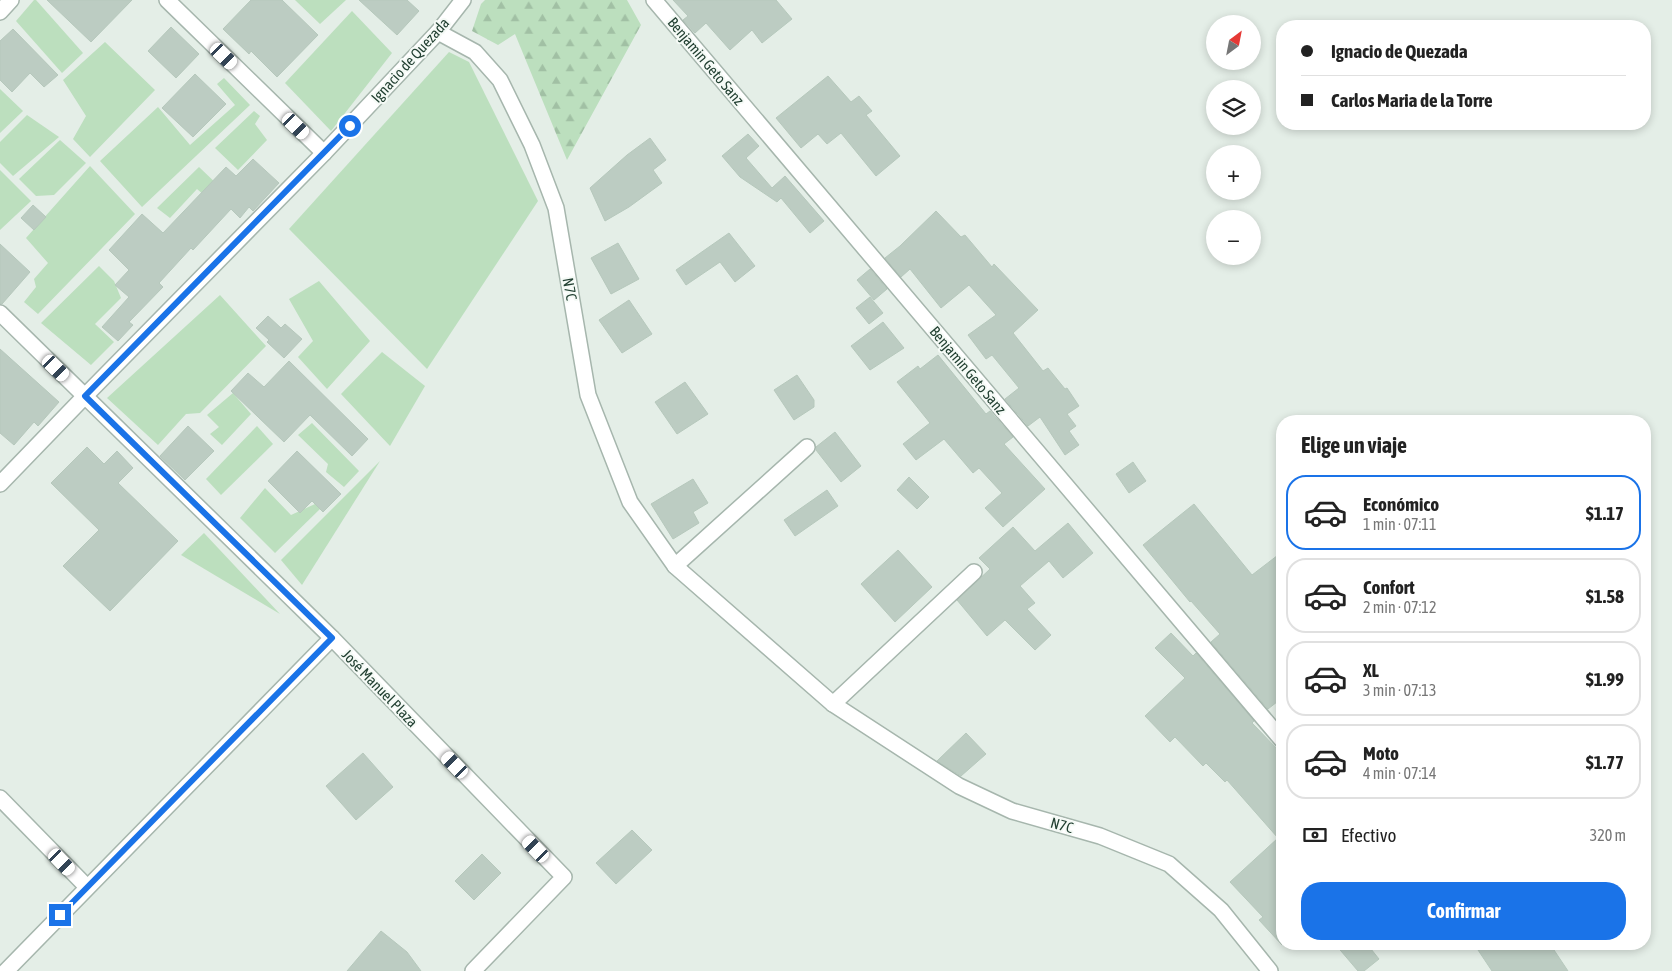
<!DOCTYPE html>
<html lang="es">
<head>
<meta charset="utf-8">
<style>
  :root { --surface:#fff; --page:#f2f2f2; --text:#222; --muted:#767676; --line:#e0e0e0; --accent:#1a73e8 }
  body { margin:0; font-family:"Asap Condensed",sans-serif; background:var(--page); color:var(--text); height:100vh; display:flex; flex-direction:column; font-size:19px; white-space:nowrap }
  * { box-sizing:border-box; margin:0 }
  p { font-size:16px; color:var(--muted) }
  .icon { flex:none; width:28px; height:28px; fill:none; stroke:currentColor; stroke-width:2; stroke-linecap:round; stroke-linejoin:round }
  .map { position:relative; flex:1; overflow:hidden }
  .sheet { position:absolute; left:1276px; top:415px; width:375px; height:535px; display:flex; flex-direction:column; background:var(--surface); border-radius:20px; box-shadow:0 2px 8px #0003 }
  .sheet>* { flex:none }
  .top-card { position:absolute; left:1276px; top:20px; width:375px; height:110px; border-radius:20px; box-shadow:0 2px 8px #0003; display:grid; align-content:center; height:110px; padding:0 25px; background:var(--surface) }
  .needle { width:32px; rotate:32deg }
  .tools { position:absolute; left:1206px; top:15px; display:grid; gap:10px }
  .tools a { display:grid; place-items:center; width:55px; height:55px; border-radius:50%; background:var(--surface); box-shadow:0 2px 8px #0003; font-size:25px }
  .end { position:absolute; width:22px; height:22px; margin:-11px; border:6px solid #1a73e8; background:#fff; box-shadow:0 0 0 2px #fff }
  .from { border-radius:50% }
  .car { position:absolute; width:15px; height:30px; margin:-15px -8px; border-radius:6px; box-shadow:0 0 4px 1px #0007; background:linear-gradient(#fff 24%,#345 0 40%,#fff 0 76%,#345 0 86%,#fff 0) }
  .top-card b { display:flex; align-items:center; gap:18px; height:48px; font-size:19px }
  .top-card b+b { border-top:1px solid var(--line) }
  .top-card i { width:12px; height:12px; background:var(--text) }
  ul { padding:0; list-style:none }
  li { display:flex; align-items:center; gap:15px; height:75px; margin:0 10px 8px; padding:0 15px; border:2px solid var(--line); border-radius:20px }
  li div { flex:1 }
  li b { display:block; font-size:19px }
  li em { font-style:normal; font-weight:700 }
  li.on { border-color:var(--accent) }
  li>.icon { width:45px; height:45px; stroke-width:1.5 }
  h2 { padding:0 25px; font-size:22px; line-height:60px }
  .pay { display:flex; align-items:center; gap:12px; height:55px; padding:0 25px; font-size:19px }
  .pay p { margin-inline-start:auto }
  .cta { display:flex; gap:10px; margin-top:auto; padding:10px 25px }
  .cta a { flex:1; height:58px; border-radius:20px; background:var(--accent); color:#fff; font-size:20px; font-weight:700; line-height:58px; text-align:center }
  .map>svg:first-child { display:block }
</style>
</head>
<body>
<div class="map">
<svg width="1672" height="971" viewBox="0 0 1672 971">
  <defs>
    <pattern id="forest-firs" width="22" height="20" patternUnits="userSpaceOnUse" patternTransform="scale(1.25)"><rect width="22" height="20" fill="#bcdfbe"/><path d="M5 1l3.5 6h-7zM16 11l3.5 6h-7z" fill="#a1c0a4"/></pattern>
  </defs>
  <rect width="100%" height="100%" fill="#e4eee7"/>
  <!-- green -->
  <g fill="#bcdfbe">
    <polygon points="34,0 36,0 83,53 62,73 16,21"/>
    <polygon points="295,0 346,0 320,24"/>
    <polygon points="352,11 392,53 331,131 285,83"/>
    <polygon points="105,42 155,90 90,157 73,139 86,116 63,80"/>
    <polygon points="449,52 469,62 538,201 427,369 289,229"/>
    <polygon points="224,78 250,105 142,207 100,161 158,107 190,145 235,105 217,84"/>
    <polygon points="0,89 23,111 0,133"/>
    <polygon points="254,111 260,116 255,124 267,140 238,170 215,148"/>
    <polygon points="27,115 59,137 13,176 0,163 0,142"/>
    <polygon points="60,140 86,163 54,195 36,196 19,179"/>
    <polygon points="90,166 135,214 38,314 24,302 36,287 34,279 48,263 26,238"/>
    <polygon points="199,167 222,189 211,201 197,189 170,218 157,208"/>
    <polygon points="0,170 31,201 0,230"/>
    <polygon points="99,266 114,281 121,298 95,324 114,342 91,365 41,323"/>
    <polygon points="319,281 370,341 327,389 298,357 313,341 289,299"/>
    <polygon points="220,295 266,346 200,413 186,414 158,445 107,398"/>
    <polygon points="382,352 425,386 390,446 341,394"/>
    <polygon points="233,393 251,414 222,445 210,434 219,427 207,415"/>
    <polygon points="312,423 359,471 344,487 326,472 328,464 298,435"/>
    <polygon points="257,426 273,444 221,495 206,479"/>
    <polygon points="380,461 302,585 281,560"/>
    <polygon points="265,488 291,515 315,504 320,509 275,553 240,518"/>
    <polygon points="204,533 280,614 181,555"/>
  </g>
  <!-- forest -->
  <polygon fill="url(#forest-firs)" points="485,0 627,0 641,25 567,160 515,34 498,45 472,31 481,4"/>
  <!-- building -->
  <g fill="#bcccc2" stroke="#b6c8bc">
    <polygon points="47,0 132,0 91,42"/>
    <polygon points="251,0 282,0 318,35 277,77 251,51 249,54 223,29"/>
    <polygon points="359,0 407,0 419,11 397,35"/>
    <polygon points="673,0 776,0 792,19 762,43 752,30 730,50 706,23 695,33 683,20 688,16"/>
    <polygon points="171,27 199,54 176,78 148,51"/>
    <polygon points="13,29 58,75 44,87 30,73 12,92 0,80 0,41"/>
    <polygon points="195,74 226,104 193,137 162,108"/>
    <polygon points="828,76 851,102 859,96 872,111 866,115 900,156 876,176 841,133 827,144 818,134 801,148 776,118"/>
    <polygon points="748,134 759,146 746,158 772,188 785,176 824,221 810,233 781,198 777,202 740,177 722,156"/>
    <polygon points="650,138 666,160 653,170 662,183 629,207 605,221 590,188 627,155"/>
    <polygon points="253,159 279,183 253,211 249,207 240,218 231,209 193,250 191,248 159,283 163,287 129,322 133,325 118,341 102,327 129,297 115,285 129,270 109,250 142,214 163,233 226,167 236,176"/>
    <polygon points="33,205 46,217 34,230 21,218"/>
    <polygon points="936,211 961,237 965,235 992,267 994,264 1038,310 1013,333 1043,371 1048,368 1065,389 1067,388 1079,406 1067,414 1076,426 1069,431 1079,445 1065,455 1040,417 1028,426 1005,399 1019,388 992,355 986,359 968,335 996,315 969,285 941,308 910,269 901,277 885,258 900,246"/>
    <polygon points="729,233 755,266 735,282 720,262 686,285 676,270"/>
    <polygon points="618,243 639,279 611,294 591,258"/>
    <polygon points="0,244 30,272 2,304 0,304"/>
    <polygon points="870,269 887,289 874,300 857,280"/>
    <polygon points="870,297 883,313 869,324 856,308"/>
    <polygon points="629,300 652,334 622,353 599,320"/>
    <polygon points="268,316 281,328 285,324 302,339 284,358 267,342 269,340 256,328"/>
    <polygon points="883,322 904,348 870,370 851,346"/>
    <polygon points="0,349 59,402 38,426 34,422 14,445 0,433"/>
    <polygon points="938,355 986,414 990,411 1013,437 1004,444 1045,489 1003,527 985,508 1002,493 979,468 973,473 944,439 916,460 903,444 930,423 897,382 918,366 920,369"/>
    <polygon points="289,361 368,439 352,456 310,415 284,442 231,391 248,373 264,387"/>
    <polygon points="797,375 814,400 814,407 794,420 774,390"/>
    <polygon points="685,382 708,414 677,434 655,402"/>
    <polygon points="188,426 214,451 185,480 160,456"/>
    <polygon points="835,432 861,466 841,482 816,450 816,447"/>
    <polygon points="87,447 104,464 117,451 133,468 118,483 178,541 110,611 63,566 99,530 51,483"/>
    <polygon points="297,451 341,494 323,512 312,501 300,513 268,481"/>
    <polygon points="1133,462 1146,481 1129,493 1116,474"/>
    <polygon points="909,477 929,497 917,509 897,490"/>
    <polygon points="693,479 708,503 693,512 699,523 673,539 651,504"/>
    <polygon points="827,490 838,506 795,536 784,520"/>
    <polygon points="1194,504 1252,575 1282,552 1282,698 1268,709 1211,642 1220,634 1191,601 1190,602 1143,545"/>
    <polygon points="1068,523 1093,553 1063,578 1049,561 1020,586 1035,603 1027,609 1051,635 1035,650 1005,620 987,636 957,600 990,569 979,558 1013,527 1035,551"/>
    <polygon points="898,550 932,587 895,622 861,584"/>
    <polygon points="1171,633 1193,656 1196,653 1254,721 1252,723 1282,754 1282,945 1259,920 1263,917 1230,882 1278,838 1227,780 1225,782 1206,763 1203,766 1175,737 1170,742 1145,716 1185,678 1155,648"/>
    <polygon points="966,733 986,754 961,776 937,761"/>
    <polygon points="363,753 393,787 356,820 326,786"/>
    <polygon points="632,830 652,850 616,884 596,863"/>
    <polygon points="482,854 501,873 474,900 455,881"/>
    <polygon points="381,931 407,952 421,971 347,971"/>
    <polygon points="1335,944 1367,944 1379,959 1364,971 1358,971"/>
    <polygon points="1474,944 1550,944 1568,971 1492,971"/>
  </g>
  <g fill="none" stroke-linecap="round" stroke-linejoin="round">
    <defs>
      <g id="minor">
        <polyline points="167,0 324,153"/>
        <polyline points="654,0 1282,740"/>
        <polyline points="0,12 11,0"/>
        <polyline points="438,32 475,52 500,80 532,145 556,208 588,395 630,502 675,566 833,704 959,786 1012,811 1100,836 1169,864 1221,910 1270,971"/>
        <polyline points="0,313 332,638 564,877 473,971"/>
        <polyline points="0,484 85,396 324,153 438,32 463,0"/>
        <polyline points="675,566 807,447"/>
        <polyline points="833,704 974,572"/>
        <polyline points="0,798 87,887"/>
        <polyline points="6,971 332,638"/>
      </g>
    </defs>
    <!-- minor casing -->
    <use href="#minor" stroke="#a6b6ad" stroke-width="18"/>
    <!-- minor -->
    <use href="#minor" stroke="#fff" stroke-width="15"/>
  </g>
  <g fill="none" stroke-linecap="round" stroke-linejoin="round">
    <!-- route -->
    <polyline stroke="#1a73e8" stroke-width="6" points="60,915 332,638 85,396 350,126"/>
  </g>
  <g text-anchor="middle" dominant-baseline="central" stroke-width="4" stroke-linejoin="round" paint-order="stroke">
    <!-- street labels -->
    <g font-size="15" fill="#224032" stroke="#f5faf6">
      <text transform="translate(410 60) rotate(-48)">Ignacio de Quezada</text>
      <text transform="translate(706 61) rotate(50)">Benjamin Geto Sanz</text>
      <text transform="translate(570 289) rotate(80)">N7C</text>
      <text transform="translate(968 370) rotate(50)">Benjamin Geto Sanz</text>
      <text transform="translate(380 688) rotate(46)">José Manuel Plaza</text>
      <text transform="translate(1062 825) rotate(16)">N7C</text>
    </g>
  </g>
</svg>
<div class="tools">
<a><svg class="needle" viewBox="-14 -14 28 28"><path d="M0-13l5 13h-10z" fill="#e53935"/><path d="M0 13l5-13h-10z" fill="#767676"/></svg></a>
<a><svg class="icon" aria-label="layers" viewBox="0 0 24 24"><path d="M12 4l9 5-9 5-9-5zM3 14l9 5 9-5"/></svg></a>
<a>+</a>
<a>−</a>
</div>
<i class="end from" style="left:350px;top:126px"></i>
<i class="end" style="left:60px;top:915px"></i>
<i class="car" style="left:224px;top:56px;rotate:134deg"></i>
<i class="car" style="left:296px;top:126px;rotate:134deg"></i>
<i class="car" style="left:56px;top:368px;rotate:134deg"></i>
<i class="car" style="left:455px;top:765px;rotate:316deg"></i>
<i class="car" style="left:536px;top:849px;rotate:316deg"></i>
<i class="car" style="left:62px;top:862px;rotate:136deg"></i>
<div class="top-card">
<b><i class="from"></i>Ignacio de Quezada</b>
<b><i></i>Carlos Maria de la Torre</b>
</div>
<section class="sheet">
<h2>Elige un viaje</h2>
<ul>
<li class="on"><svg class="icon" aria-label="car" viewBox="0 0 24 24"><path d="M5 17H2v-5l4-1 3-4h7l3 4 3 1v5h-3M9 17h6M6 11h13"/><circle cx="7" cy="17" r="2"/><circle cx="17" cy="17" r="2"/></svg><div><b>Económico</b><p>1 min · 07:11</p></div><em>$1.17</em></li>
<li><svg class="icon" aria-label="car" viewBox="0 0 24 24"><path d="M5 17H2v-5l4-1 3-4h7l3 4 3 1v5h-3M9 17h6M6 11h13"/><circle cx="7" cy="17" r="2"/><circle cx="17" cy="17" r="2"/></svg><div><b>Confort</b><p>2 min · 07:12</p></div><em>$1.58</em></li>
<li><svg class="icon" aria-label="car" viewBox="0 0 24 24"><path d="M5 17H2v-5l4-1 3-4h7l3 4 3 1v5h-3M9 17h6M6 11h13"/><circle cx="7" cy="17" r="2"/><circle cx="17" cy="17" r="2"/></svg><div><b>XL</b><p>3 min · 07:13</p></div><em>$1.99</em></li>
<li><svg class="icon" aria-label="car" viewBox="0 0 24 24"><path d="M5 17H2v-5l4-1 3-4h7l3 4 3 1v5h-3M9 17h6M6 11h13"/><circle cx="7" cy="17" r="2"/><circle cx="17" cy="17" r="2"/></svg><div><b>Moto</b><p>4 min · 07:14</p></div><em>$1.77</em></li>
</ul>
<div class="pay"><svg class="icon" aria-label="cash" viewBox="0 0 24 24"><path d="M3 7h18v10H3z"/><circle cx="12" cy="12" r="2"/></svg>Efectivo<p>320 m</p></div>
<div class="cta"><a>Confirmar</a></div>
</section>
</div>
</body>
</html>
